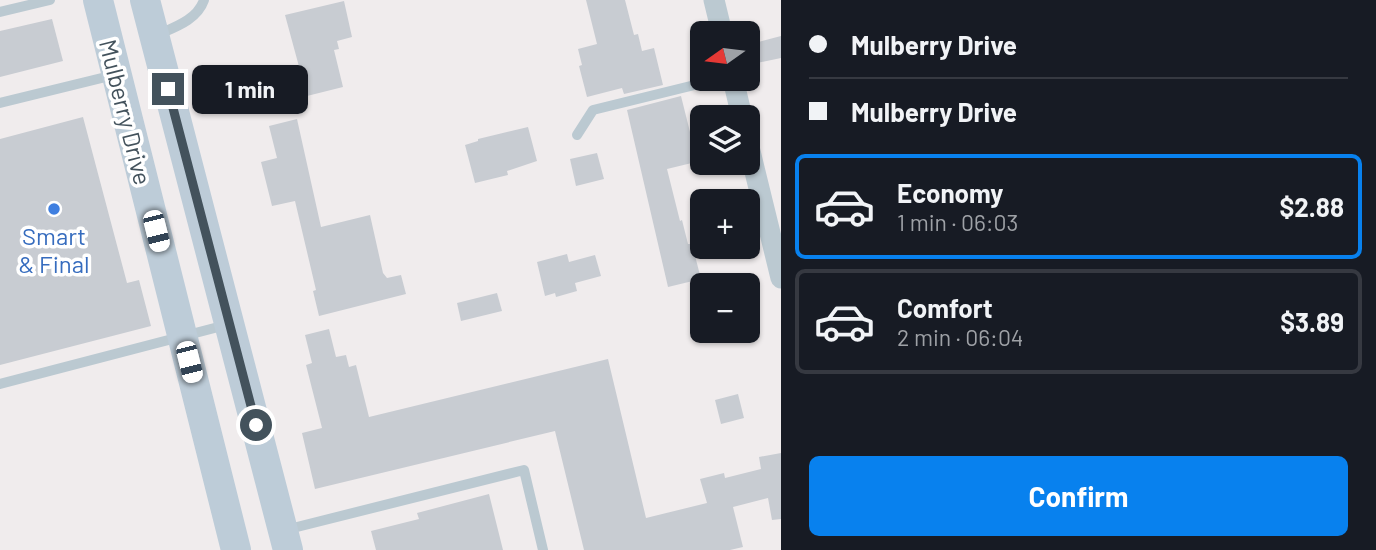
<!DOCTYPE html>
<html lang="en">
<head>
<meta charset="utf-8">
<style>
  :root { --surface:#171b24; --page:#242831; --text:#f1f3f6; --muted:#9ea1a6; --line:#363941; --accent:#0881ee }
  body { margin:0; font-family:Barlow,sans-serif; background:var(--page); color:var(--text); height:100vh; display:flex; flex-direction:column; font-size:26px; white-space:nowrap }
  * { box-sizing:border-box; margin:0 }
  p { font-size:23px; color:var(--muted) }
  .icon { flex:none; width:38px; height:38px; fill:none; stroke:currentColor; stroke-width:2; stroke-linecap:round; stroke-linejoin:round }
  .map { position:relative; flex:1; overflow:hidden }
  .panel { display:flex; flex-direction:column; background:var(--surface); width:595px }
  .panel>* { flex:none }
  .top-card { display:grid; align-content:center; height:154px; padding:0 28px; background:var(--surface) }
  .needle { width:46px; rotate:256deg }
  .buttons { position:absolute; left:690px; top:21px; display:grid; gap:14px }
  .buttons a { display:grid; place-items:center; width:70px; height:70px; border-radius:10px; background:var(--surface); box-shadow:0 2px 5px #0004; font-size:35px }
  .end { position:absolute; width:32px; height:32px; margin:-16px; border:9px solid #43525c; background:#fff; box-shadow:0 0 0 4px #fff }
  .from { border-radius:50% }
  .bubble { position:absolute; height:49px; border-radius:10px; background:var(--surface); box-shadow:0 2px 5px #0004; font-size:23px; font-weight:700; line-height:49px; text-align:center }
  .car { position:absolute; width:21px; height:42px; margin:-21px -10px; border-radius:9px; box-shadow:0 0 5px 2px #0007; background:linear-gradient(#fff 24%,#345 0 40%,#fff 0 76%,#345 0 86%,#fff 0) }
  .top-card b { display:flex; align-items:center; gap:24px; height:66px; font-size:26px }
  .top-card b+b { border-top:2px solid var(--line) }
  .top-card i { width:18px; height:18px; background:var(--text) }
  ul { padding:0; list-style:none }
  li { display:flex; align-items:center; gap:21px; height:105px; margin:0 14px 10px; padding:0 14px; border:4px solid var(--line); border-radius:10px }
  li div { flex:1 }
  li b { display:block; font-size:26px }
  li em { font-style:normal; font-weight:700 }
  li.selected { border-color:var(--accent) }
  li>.icon { width:63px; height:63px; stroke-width:1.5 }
  .cta { display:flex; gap:14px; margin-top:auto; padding:14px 28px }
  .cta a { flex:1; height:80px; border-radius:10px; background:var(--accent); color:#fff; font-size:28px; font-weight:700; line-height:80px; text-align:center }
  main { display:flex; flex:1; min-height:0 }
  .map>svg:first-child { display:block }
</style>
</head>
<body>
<main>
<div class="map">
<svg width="781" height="550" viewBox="0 0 781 550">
  <rect width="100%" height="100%" fill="#f0eced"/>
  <!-- building -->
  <g fill="#c8ccd2">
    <polygon points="586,0 625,0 634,35 638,34 642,51 654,48 663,85 624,94 622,88 587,97 579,66 582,65 578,49 597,44"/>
    <polygon points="344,1 352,37 337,41 339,49 334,50 343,87 307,96 285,15"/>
    <polygon points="52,19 63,61 0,77 0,31"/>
    <polygon points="781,36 781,58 747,65 747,45"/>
    <polygon points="681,96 690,132 695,134 701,157 699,158 700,161 667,169 680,221 682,220 688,244 692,244 701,279 668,287 627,110"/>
    <polygon points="83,117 127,283 139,280 151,326 0,365 0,139"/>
    <polygon points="297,119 321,227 370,215 383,273 387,278 401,275 406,294 319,316 313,291 316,290 295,201 272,206 261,162 277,158 269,126"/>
    <polygon points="528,127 537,161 507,171 508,175 475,183 465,145 478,141 478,139"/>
    <polygon points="597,153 604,179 576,186 570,159"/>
    <polygon points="567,254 569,262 595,255 601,276 575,283 577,291 556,297 555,293 545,296 537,262"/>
    <polygon points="497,293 502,311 461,321 457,303"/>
    <polygon points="329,329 336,357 346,355 349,367 356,365 369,417 608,359 646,518 707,503 700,479 724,473 725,478 761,469 759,457 781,453 781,519 772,520 768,498 733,507 743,547 730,550 584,550 555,431 315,489 302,433 322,428 306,365 312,363 305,335"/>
    <polygon points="738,394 744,418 721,424 715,400"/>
    <polygon points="489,494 503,550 376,550 371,531 419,519 417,513"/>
  </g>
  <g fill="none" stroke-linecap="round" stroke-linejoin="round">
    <!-- lane -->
    <g stroke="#bbc9d1" stroke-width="10">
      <polyline points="0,12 50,0"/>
      <path d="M157 35C175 27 197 20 204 0"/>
      <polyline points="0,103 114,75"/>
      <polyline points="577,135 593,110 719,79"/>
      <polyline points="0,384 226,325"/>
      <polyline points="285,530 524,470 543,550"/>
    </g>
    <!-- street -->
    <g stroke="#bbc9d1" stroke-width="21">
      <polyline points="714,0 722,33"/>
      <polyline points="733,79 742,117"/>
      <polyline points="747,139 781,278"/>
    </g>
    <!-- secondary -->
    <g stroke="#bdccd8" stroke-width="30">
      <polyline points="98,0 236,550"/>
      <polyline points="145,0 288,550"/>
    </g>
  </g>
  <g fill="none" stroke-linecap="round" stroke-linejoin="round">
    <!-- route -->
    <polyline stroke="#43525c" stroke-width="9" points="168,89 256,425"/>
  </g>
  <!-- markers -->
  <circle fill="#3f7fe0" stroke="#fff" stroke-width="2.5" cx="54" cy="209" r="7"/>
  <g text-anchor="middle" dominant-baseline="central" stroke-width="7" stroke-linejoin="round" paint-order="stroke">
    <!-- street labels -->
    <g font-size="24" fill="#43525c" stroke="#fff">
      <text transform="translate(126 112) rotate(76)">Mulberry Drive</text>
    </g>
    <!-- shop labels -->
    <g font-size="24" fill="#366cbe" stroke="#fff">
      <text x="54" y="235">Smart<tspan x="54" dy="28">&amp; Final</tspan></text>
    </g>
  </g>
</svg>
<div class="buttons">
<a><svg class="needle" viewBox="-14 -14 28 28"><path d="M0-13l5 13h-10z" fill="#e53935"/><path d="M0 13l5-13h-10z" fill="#9ea1a6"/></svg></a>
<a><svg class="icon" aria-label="layers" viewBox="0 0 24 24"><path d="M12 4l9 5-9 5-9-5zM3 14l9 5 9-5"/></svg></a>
<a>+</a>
<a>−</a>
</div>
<i class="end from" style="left:256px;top:425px"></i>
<i class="end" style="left:168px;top:89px"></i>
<div class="bubble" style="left:192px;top:65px;width:116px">1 min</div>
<i class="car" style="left:156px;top:231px;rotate:166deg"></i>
<i class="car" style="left:189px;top:362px;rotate:166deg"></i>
</div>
<section class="panel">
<div class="top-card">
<b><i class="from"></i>Mulberry Drive</b>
<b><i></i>Mulberry Drive</b>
</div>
<ul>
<li class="selected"><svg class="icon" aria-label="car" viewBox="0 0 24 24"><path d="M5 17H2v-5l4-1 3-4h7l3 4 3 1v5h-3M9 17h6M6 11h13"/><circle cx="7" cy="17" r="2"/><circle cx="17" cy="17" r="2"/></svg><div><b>Economy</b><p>1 min · 06:03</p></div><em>$2.88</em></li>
<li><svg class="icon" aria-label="car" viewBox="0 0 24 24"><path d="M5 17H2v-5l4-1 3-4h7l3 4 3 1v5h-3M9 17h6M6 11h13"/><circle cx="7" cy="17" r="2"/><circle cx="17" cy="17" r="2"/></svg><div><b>Comfort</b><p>2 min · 06:04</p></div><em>$3.89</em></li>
</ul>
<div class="cta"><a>Confirm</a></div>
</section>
</main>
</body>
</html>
